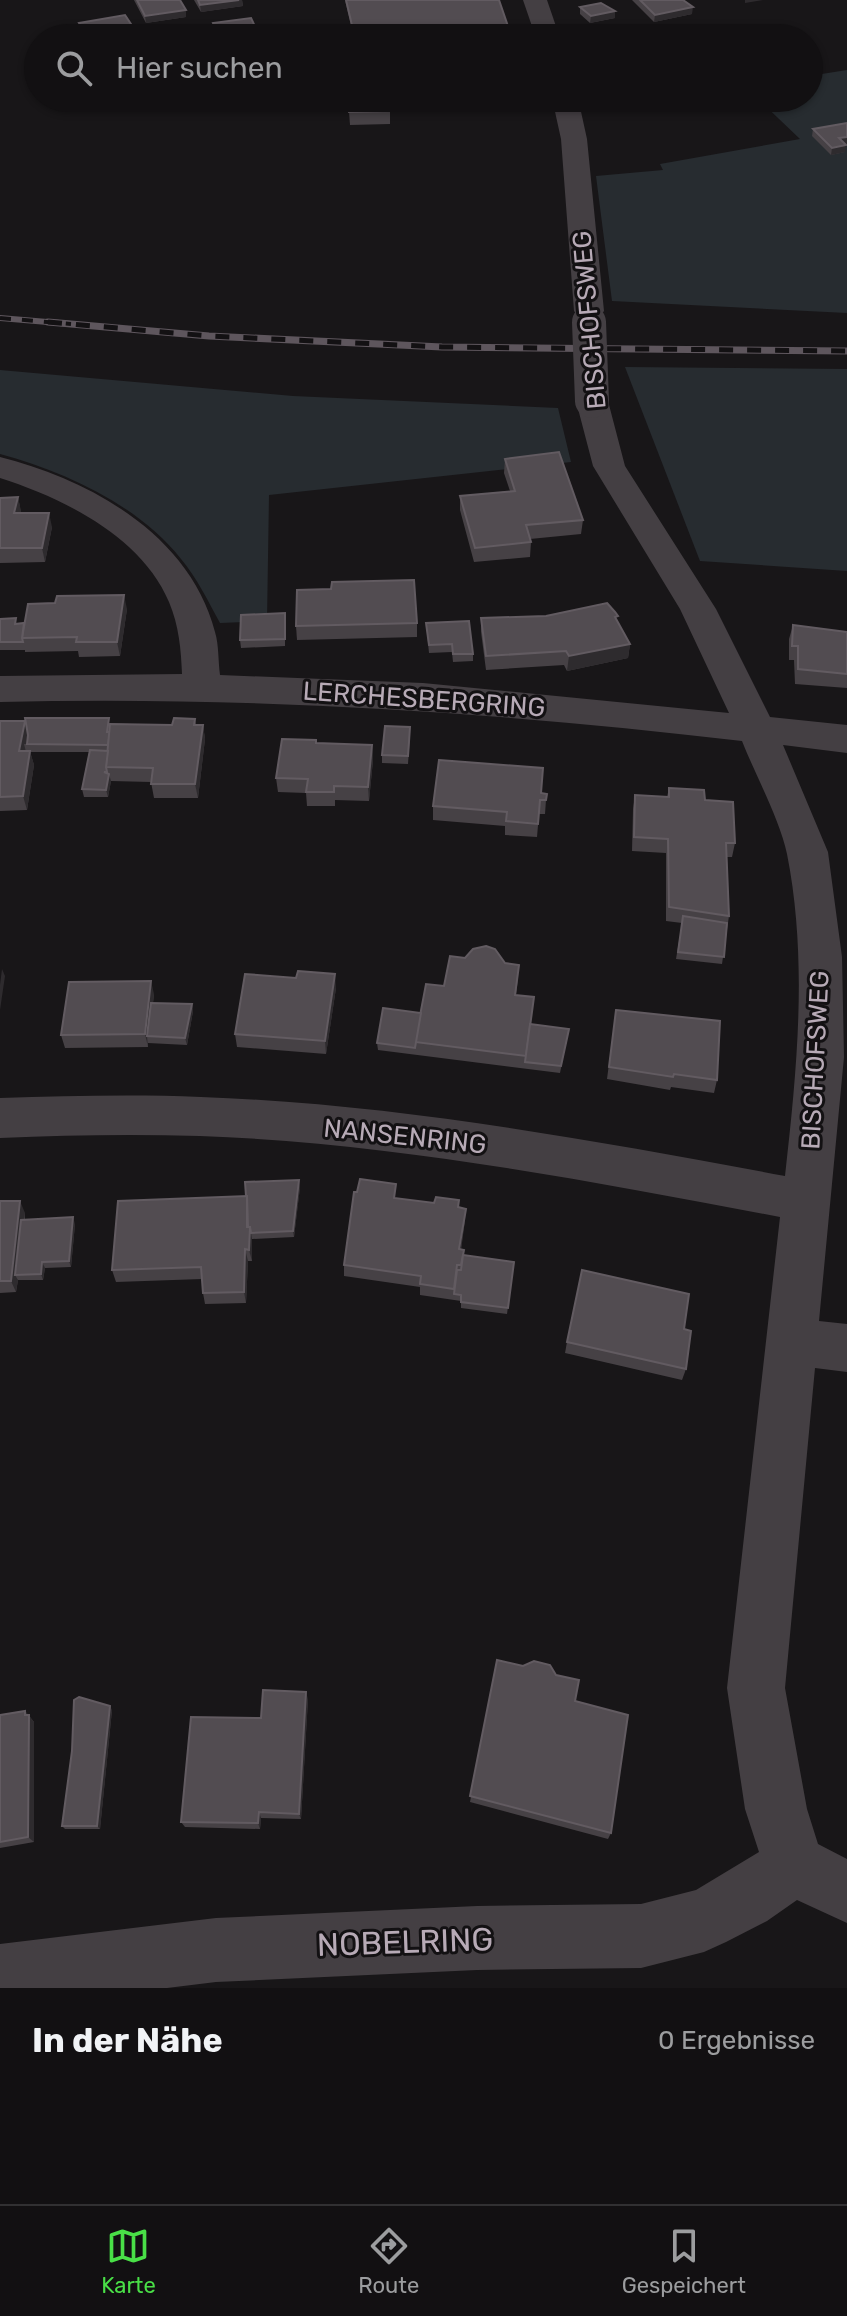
<!DOCTYPE html>
<html lang="de">
<head>
<meta charset="utf-8">
<style>
	body { margin:0; font-family:Rubik,sans-serif; background:#1b191b; color:#f1f3f6 }
	.list { margin:0; padding:0; list-style:none }
	h2 { display:flex; justify-content:space-between; align-items:center; height:104px; margin:0; padding:0 32px; font-size:34px }
	h2 small { font-size:26px; font-weight:400; color:#9c9d9f }
	.icon { flex:none; width:44px; height:44px; fill:none; stroke:currentColor; stroke-width:2; stroke-linecap:round; stroke-linejoin:round }
	.map { position:relative; flex:none; width:847px; height:1988px; overflow:hidden }
	.search { position:absolute; background:#121012; box-shadow:0 2px 6px #0004; left:24px; right:24px; top:24px; height:88px; display:flex; align-items:center; gap:20px; box-sizing:border-box; padding:0 28px; border-radius:44px; color:#9c9d9f; font-size:30px }
	.sheet { height:216px; background:#121012 }
	nav { display:flex; justify-content:space-around; align-items:center; box-sizing:border-box; height:112px; border-top:2px solid #313032; background:#121012; font-size:22px; color:#9c9d9f }
	nav a { display:grid; justify-items:center; gap:4px }
	nav .on { color:#49df47 }
	.map>svg:first-child { display:block }
</style>
</head>
<body>
<div class="map">
<svg width="847" height="1988" viewBox="0 0 847 1988">
	<rect width="100%" height="100%" fill="#181618"/>
	<!-- green -->
	<g fill="#272c30">
		<polygon points="847,70 847,313 612,301 596,176 663,170 660,164 800,139 757,98 809,98 809,76"/>
		<polygon points="625,367 847,369 847,571 700,561"/>
		<path d="M0 370 293 396 558 408 571 462 269 495 267 621 220 623C208 601 197 578 181 559 140 506 64 471 0 454Z"/>
	</g>
	<g fill="none" stroke-linecap="round" stroke-linejoin="round">
		<!-- street -->
		<g fill="#443f43" fill-rule="evenodd">
			<polygon points="523,0 547,0 560,38 536,38"/>
			<polygon points="552,98 578,98 587,139 604,311 599,317 589,320 579,317 574,311 561,139"/>
			<path d="M592 392 603 394 608 401 625 466 716 609 770 717 847 725V753L783 745 828 852 842 957 844 1057 819 1321 847 1324V1372L815 1368 785 1688 807 1809 818 1844 847 1859V1923L797 1900 767 1921 726 1942 704 1952 641 1968 477 1970 216 1982 167 1988H0V1944L216 1918 477 1906 641 1904 696 1890 759 1852 745 1809 727 1688 780 1217C589 1181 395 1143 200 1136 133 1134 67 1135 0 1138V1098C67 1096 134 1094 201 1097 397 1104 592 1140 785 1176 797 1069 808 960 787 854 780 820 755 774 742 741 495 712 249 696 0 702V676L182 674C181 649 179 626 169 602 142 537 63 498 0 478V457C91 480 190 535 215 632 219 645 218 661 220 675L423 683 729 713 680 609 593 466 576 401 581 394Z"/>
		</g>
		<defs>
			<polyline id="rail-far1" points="0,318 71,324"/>
			<polyline id="rail" points="48,322 209,336 442,347 847,351"/>
		</defs>
		<!-- rail-far1 casing -->
		<use href="#rail-far1" stroke="#5e565d" stroke-width="6"/>
		<!-- rail casing -->
		<use href="#rail" stroke="#5e565d" stroke-width="7"/>
		<!-- rail-far1 -->
		<use href="#rail-far1" stroke="#131113" stroke-width="4" stroke-dasharray="11" stroke-linecap="butt"/>
		<!-- rail -->
		<use href="#rail" stroke="#131113" stroke-width="5" stroke-dasharray="14" stroke-linecap="butt"/>
		<!-- street-bridge-far1 -->
		<polyline stroke="#443f43" stroke-width="26" points="589,311 589,324"/>
		<!-- street-bridge -->
		<polyline stroke="#443f43" stroke-width="34" points="589,322 592,401"/>
	</g>
	<!-- wall -->
	<g fill="#464145">
		<polygon points="134,0 180,0 186,17 146,23"/>
		<polygon points="194,0 242,0 243,6 201,12"/>
		<polygon points="345,0 499,0 511,38 354,38"/>
		<polygon points="632,0 683,0 692,14 654,22"/>
		<polygon points="580,7 615,18 590,23 580,14"/>
		<polygon points="79,23 133,27 134,34 110,38 86,38 80,30"/>
		<polygon points="213,23 260,38 218,38 214,30"/>
		<polygon points="348,98 390,111 390,124 350,125"/>
		<polygon points="847,123 847,144 845,144 845,152 831,155 812,136 813,129"/>
		<polygon points="505,459 583,520 581,534 530,539 531,542 530,557 474,562 460,510 460,496 510,491 504,473"/>
		<polygon points="18,497 21,513 52,527 45,562 0,563 0,498"/>
		<polygon points="127,609 120,656 79,657 78,651 25,652 25,650 0,650 0,619 17,624 24,623"/>
		<polygon points="285,613 285,646 241,648 240,640"/>
		<polygon points="481,618 617,620 630,644 628,658 567,671 564,665 486,670 481,632"/>
		<polygon points="417,623 417,637 297,640 296,626"/>
		<polygon points="426,623 473,654 473,661 453,662 452,652 429,653"/>
		<polygon points="793,625 847,632 847,688 795,684 794,660 789,660 789,639"/>
		<polygon points="195,719 196,725 203,725 205,739 198,798 154,798 151,782 111,781 108,797 84,797 82,789 89,752 30,752 34,765 27,810 0,811 0,721 172,725"/>
		<polygon points="410,735 408,764 382,763 382,755"/>
		<polygon points="316,743 372,745 373,760 369,801 335,800 335,806 307,806 306,793 278,792 276,778"/>
		<polygon points="669,788 705,800 735,843 732,857 727,857 729,916 722,964 676,959 682,923 666,921 666,853 632,851 633,809 635,795 667,797"/>
		<polygon points="541,793 546,800 545,814 539,814 537,837 505,835 505,826 433,820 433,806"/>
		<polygon points="505,963 518,978 516,995 531,1024 569,1029 560,1073 378,1050 377,1043 421,1013 444,986"/>
		<polygon points="296,978 336,988 326,1054 237,1047 235,1034"/>
		<polygon points="154,994 153,1003 192,1004 193,1011 187,1045 148,1043 148,1047 65,1048 61,1035"/>
		<polygon points="616,1010 717,1080 714,1093 671,1087 670,1090 607,1079"/>
		<polygon points="300,1187 294,1237 252,1239 252,1261 248,1261 246,1303 205,1304 203,1293 202,1279 116,1282 112,1270 246,1196"/>
		<polygon points="396,1198 458,1207 465,1220 461,1250 463,1256 514,1262 507,1314 461,1308 461,1301 420,1295 420,1287 344,1276 344,1265"/>
		<polygon points="0,1201 25,1213 25,1220 75,1224 71,1267 45,1268 43,1280 18,1280 16,1292 0,1293"/>
		<polygon points="684,1329 686,1369 682,1380 565,1353 567,1342"/>
		<polygon points="497,1660 556,1675 575,1701 611,1833 608,1839 470,1802"/>
		<polygon points="308,1699 301,1819 261,1818 260,1829 185,1827 181,1822 261,1718"/>
		<polygon points="112,1710 100,1829 65,1829 62,1826"/>
		<polygon points="25,1711 34,1722 34,1842 0,1848 0,1715"/>
	</g>
	<!-- shaded-wall -->
	<g fill="#2e2b2e">
		<polygon points="242,0 243,6 201,12 200,5"/>
		<polygon points="745,0 763,0 745,3"/>
		<polygon points="693,7 692,14 654,22 655,15"/>
		<polygon points="186,10 186,17 146,23 145,16"/>
		<polygon points="615,11 615,18 590,23 591,16"/>
		<polygon points="133,27 134,34 110,38 88,38 87,35"/>
		<polygon points="847,137 847,144 838,145 839,138"/>
		<polygon points="846,145 845,152 831,155 832,148"/>
		<polygon points="18,497 21,511 18,527 14,513"/>
		<polygon points="49,513 52,527 45,562 42,548"/>
		<polygon points="124,595 127,609 120,656 117,642"/>
		<polygon points="630,644 628,658 567,671 569,656"/>
		<polygon points="25,721 28,735 27,744 24,744 26,752 19,751"/>
		<polygon points="203,725 205,739 198,798 195,784"/>
		<polygon points="372,745 373,760 369,801 368,787"/>
		<polygon points="30,751 34,765 27,810 23,796"/>
		<polygon points="109,774 111,781 108,797 106,790"/>
		<polygon points="2,969 5,976 0,1010 0,985"/>
		<polygon points="335,974 336,988 326,1054 325,1041"/>
		<polygon points="151,981 154,994 149,1037 147,1036 148,1047 145,1034"/>
		<polygon points="192,1004 193,1011 187,1045 185,1038"/>
		<polygon points="299,1180 300,1187 294,1237 293,1231"/>
		<polygon points="20,1201 25,1213 18,1275 15,1275 18,1280 16,1292 11,1281"/>
		<polygon points="466,1209 465,1220 459,1261 459,1249"/>
		<polygon points="73,1217 75,1224 71,1267 69,1261"/>
		<polygon points="250,1227 252,1239 252,1261 249,1250"/>
		<polygon points="245,1249 248,1261 246,1303 244,1292"/>
		<polygon points="42,1262 45,1268 43,1280 41,1274"/>
		<polygon points="306,1692 308,1699 301,1819 299,1814"/>
		<polygon points="110,1706 112,1710 100,1829 97,1826"/>
		<polygon points="25,1711 34,1722 34,1842 28,1837"/>
		<polygon points="259,1812 261,1818 260,1829 258,1823"/>
	</g>
	<!-- building -->
	<g fill="#524c51" stroke="#625b61" stroke-width="2">
		<polygon points="137,0 180,0 186,10 145,16"/>
		<polygon points="198,0 239,0 200,5"/>
		<polygon points="346,0 499,0 511,35 460,38 355,38"/>
		<polygon points="640,0 683,0 693,7 655,15"/>
		<polygon points="601,3 615,11 591,16 580,7"/>
		<polygon points="125,15 133,27 87,35 79,23"/>
		<polygon points="251,18 260,37 220,38 213,23"/>
		<polygon points="348,98 389,98 390,111 349,112"/>
		<polygon points="847,123 847,137 839,138 846,145 832,148 813,129"/>
		<polygon points="559,452 583,520 526,525 531,542 475,548 460,496 515,491 505,459"/>
		<polygon points="18,497 14,513 49,513 42,548 0,548 0,498"/>
		<polygon points="414,580 417,623 296,626 297,590 331,589 332,582"/>
		<polygon points="124,595 117,642 76,642 77,637 22,638 28,604 55,603 57,596"/>
		<polygon points="607,603 615,612 618,616 615,617 630,644 569,656 566,651 486,656 481,618 546,616"/>
		<polygon points="285,613 285,639 240,640 241,615"/>
		<polygon points="16,618 15,624 24,623 22,638 23,642 0,642 0,619"/>
		<polygon points="469,621 473,654 453,654 452,644 429,645 426,623"/>
		<polygon points="793,625 847,632 847,674 798,669 798,646 792,646"/>
		<polygon points="25,718 109,718 107,732 110,732 108,745 27,744 28,735"/>
		<polygon points="174,718 195,719 194,725 203,725 195,784 151,784 153,768 106,767 110,724 172,725"/>
		<polygon points="0,721 25,721 19,751 30,751 23,796 0,797"/>
		<polygon points="385,726 410,727 408,756 382,755"/>
		<polygon points="282,739 316,740 316,743 372,745 368,787 334,786 334,792 306,792 308,779 276,778"/>
		<polygon points="90,750 108,751 106,767 107,772 104,772 109,774 106,790 82,789"/>
		<polygon points="439,760 543,768 541,793 547,794 546,800 540,800 538,824 506,821 507,812 433,806"/>
		<polygon points="669,788 704,790 705,800 733,802 735,843 726,843 729,916 669,907 668,839 634,837 635,795 669,797"/>
		<polygon points="683,916 727,923 724,957 678,952"/>
		<polygon points="486,946 495,949 505,963 519,965 515,995 534,997 526,1056 415,1042 426,984 444,986 450,956 465,958 473,949"/>
		<polygon points="298,971 335,974 325,1041 235,1034 245,974 296,978"/>
		<polygon points="151,981 145,1034 61,1035 69,982"/>
		<polygon points="151,1003 192,1004 185,1038 147,1036"/>
		<polygon points="383,1008 421,1013 415,1048 377,1043"/>
		<polygon points="616,1010 720,1021 717,1080 674,1074 673,1077 609,1067"/>
		<polygon points="530,1024 569,1029 561,1066 525,1062"/>
		<polygon points="360,1179 396,1184 394,1198 434,1203 436,1197 459,1200 458,1207 466,1209 459,1249 464,1250 461,1265 457,1265 454,1289 420,1284 421,1276 344,1265 354,1192 357,1192"/>
		<polygon points="299,1180 293,1231 251,1233 250,1227 248,1227 247,1196 246,1196 245,1182"/>
		<polygon points="247,1196 247,1227 250,1227 249,1250 245,1249 244,1292 203,1293 201,1267 112,1270 118,1201"/>
		<polygon points="0,1201 20,1201 11,1281 0,1281"/>
		<polygon points="73,1217 69,1261 42,1262 41,1274 15,1275 21,1220"/>
		<polygon points="463,1255 514,1262 508,1308 461,1302 461,1295 454,1294 457,1270 461,1270"/>
		<polygon points="582,1270 689,1294 684,1329 691,1331 686,1369 567,1342"/>
		<polygon points="497,1660 523,1666 534,1661 550,1665 556,1675 579,1680 575,1701 628,1715 611,1833 470,1796"/>
		<polygon points="263,1690 306,1692 299,1814 259,1812 258,1823 181,1822 191,1717 261,1718"/>
		<polygon points="79,1697 110,1706 97,1826 62,1826 72,1751 74,1700"/>
		<polygon points="25,1711 25,1715 29,1715 28,1837 0,1842 0,1715"/>
	</g>
	<g text-anchor="middle" stroke-width="6" stroke-linejoin="round" paint-order="stroke">
		<!-- street labels -->
		<g font-size="26" fill="#b7aab6" stroke="#131113">
			<text transform="translate(589 320) rotate(-95)" y="9">BISCHOFSWEG</text>
			<text transform="translate(424 699) rotate(4)" y="9">LERCHESBERGRING</text>
			<text transform="translate(815 1060) rotate(-87)" y="9">BISCHOFSWEG</text>
			<text transform="translate(405 1136) rotate(6)" y="9">NANSENRING</text>
		</g>
		<!-- near-street labels -->
		<g font-size="32" fill="#b7aab6" stroke="#131113">
			<text transform="translate(405 1942) rotate(-2)" y="11">NOBELRING</text>
		</g>
	</g>
</svg>
<div class="search"><svg class="icon" aria-label="search" viewBox="0 0 24 24"><circle cx="10" cy="10" r="6"/><path d="M15 15l6 6"/></svg>Hier suchen</div>
</div>
<section class="sheet">
<h2>In der Nähe<small>0 Ergebnisse</small></h2>
<ul class="list">
</ul>
</section>
<nav>
<a class="on"><svg class="icon" aria-label="map" viewBox="0 0 24 24"><path d="M3 6l6-2 6 2 6-2v14l-6 2-6-2-6 2zM9 4v14M15 6v14"/></svg>Karte</a>
<a><svg class="icon" aria-label="directions" viewBox="0 0 24 24"><path d="M12 3l9 9-9 9-9-9zM9 14v-3h6M13 9l2 2-2 2"/></svg>Route</a>
<a><svg class="icon" aria-label="saved" viewBox="0 0 24 24"><path d="M7 4h10v16l-5-4-5 4z"/></svg>Gespeichert</a>
</nav>
</body>
</html>
